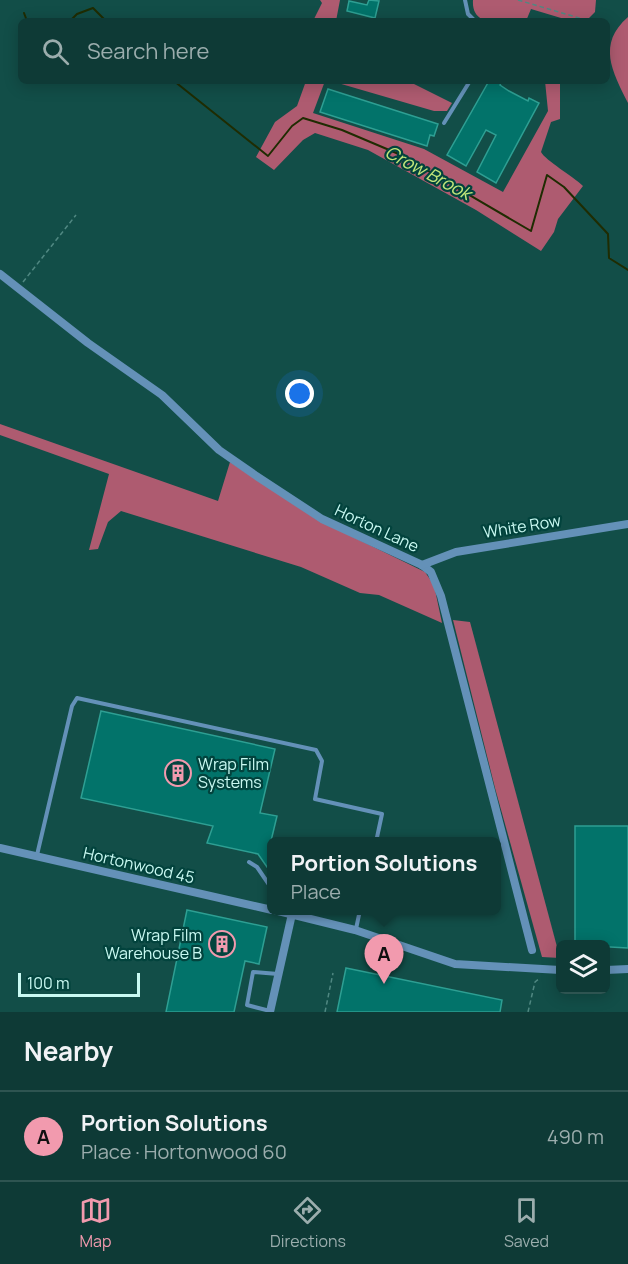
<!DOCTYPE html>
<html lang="en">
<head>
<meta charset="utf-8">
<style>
	body { margin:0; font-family:Manrope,sans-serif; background:#1c4542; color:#f1f3f6 }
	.controls { position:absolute; right:18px; bottom:18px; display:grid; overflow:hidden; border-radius:9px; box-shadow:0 3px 15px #0003 }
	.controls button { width:54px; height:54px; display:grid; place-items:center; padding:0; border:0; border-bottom:2px solid #2e5451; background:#0e3a36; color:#f1f3f6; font:30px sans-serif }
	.scale { position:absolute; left:18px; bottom:15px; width:122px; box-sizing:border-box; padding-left:6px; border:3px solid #c9f9f2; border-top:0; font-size:16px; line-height:21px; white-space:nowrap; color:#c9f9f2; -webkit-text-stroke:4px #02433d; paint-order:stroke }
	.you { position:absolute; left:300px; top:394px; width:21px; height:21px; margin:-15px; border:4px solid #fff; border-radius:50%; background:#1a73e8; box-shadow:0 0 0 9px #1a73e833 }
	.badge { display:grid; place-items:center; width:39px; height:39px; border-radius:50%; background:#f29aae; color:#111; font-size:20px; font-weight:700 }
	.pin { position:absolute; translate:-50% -50px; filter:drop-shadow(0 2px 3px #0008) }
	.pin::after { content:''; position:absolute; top:32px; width:21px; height:18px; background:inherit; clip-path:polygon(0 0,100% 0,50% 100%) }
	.popup { position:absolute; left:267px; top:837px; width:234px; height:78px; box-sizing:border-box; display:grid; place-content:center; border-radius:9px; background:#0e3a36; filter:drop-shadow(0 2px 4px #0005); font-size:20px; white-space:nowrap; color:#9badad }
	.popup b { font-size:22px; color:#f1f3f6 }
	.popup::after { content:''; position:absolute; left:50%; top:100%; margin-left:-12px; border:12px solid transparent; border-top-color:#0e3a36 }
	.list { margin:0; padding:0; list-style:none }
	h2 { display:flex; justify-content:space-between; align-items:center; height:78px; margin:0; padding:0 24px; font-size:26px }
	h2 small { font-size:20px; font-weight:400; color:#9badad }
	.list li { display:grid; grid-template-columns:39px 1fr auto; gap:18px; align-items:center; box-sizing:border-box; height:90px; padding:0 24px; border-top:2px solid #2e5451 }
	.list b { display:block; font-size:22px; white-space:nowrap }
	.list p { margin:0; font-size:20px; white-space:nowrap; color:#9badad }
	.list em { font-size:20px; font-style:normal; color:#9badad }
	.icon { flex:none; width:33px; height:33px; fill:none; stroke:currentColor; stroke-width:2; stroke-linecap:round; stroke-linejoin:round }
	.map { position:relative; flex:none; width:628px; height:1012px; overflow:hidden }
	.search { position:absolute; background:#0e3a36; box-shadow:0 3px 15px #0003; left:18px; right:18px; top:18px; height:66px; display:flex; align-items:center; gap:15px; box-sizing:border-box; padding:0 21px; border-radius:9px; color:#9badad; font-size:22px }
	.sheet { height:168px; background:#0e3a36 }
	nav { display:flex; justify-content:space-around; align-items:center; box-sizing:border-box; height:84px; border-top:2px solid #2e5451; background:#0e3a36; font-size:16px; color:#9badad }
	nav a { display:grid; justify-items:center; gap:3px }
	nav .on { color:#f29aae }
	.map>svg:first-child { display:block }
</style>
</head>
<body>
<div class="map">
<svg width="628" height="1012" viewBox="0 0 628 1012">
	<rect width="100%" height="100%" fill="#124e48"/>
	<!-- forest -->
	<g fill="#ae5b70">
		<polygon points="320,0 340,0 336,21 313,21 322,3"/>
		<path d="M473 0H596L595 12 586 21H561V18L531 9 526 21C505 21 471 29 473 0Z"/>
		<path d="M628 17V103C612 71 597 44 628 17Z"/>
		<path d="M306 81H325L313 113 424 149 503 192 548 111 545 81H560V119L551 122 541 152C546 161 573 176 583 186L558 219 554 232 541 251 476 210 368 150 315 133 303 140 274 170 256 157 275 122 297 106Z"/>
		<polygon points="331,81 408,81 452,103 447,111 434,111"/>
		<polygon points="0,424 218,501 230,462 316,519 425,572 434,585 442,623 379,595 360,593 301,567 121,511 108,522 98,549 89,550 109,474 0,435"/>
		<polygon points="453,620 470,622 560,958 542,957 495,788"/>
	</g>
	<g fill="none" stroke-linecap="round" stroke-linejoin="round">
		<!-- stream -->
		<g stroke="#1f2c02" stroke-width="2">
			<polyline points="24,13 27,21"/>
			<polyline points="70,21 77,14 93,8 106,21"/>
			<polyline points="174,81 268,156 292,126 303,118 342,130 401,155 531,231 547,175 564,187 608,234 609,258 628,270"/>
		</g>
	</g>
	<!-- building -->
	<g fill="#02736a" stroke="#2e9f93" stroke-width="1.5">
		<polygon points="369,0 379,1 375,18 347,11 349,1 367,5"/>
		<polygon points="489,81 502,81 500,85 509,91 528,101 529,98 539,103 496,183 477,172 496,135 486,130 466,166 447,155"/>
		<polygon points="328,89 438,124 434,136 430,135 427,146 320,112"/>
		<polygon points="101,711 275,749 260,813 277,816 270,845 272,864 267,867 258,854 207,843 213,826 81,798"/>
		<polygon points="575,826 628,826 628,948 575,945"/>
		<polygon points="187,910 267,927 259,964 245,961 234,1012 166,1012"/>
		<polygon points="346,968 502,1000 500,1012 337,1012"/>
	</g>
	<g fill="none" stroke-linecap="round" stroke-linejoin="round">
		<!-- path -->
		<g stroke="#508882" stroke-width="1.5" stroke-dasharray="4.5 3" stroke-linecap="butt">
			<polyline points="518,0 586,20"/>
			<polyline points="23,282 76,215"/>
			<polyline points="325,1012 333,973"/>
			<polyline points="528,1012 535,982 540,978"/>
		</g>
		<!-- service -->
		<g stroke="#6491b8" stroke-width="4">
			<polyline points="465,0 468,14 475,21"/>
			<polyline points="444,123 470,81"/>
			<polyline points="37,855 72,706 77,698 316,750 322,761 315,799 382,814 376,842"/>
			<polyline points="249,862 257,867 272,889"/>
			<polyline points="356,929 360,910"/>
			<polyline points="270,1011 247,1005 253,972 278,974"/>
		</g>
		<!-- minor -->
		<g stroke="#6491b8" stroke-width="8">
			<polyline points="0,274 88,343 162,395 219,450 255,475 322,519 422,565 431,572 441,596 532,950"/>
			<polyline points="422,565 456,552 628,524"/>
			<polyline points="0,848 272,910"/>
			<polyline points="274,910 355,930 455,964 560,970"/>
			<polyline points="606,970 628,969"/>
			<polyline points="270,1012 292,914"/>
		</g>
	</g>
	<!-- icons -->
	<defs>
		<symbol id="building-ring" viewBox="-11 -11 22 22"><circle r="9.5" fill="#02433d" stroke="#f29aae" stroke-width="1.5"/><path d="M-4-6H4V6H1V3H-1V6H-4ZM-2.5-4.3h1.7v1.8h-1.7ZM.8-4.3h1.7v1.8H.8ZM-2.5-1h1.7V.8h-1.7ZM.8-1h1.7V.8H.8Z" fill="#f29aae"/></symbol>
	</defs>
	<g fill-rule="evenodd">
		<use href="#building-ring" x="163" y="758" width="30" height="30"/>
		<use href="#building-ring" x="207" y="929" width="30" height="30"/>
	</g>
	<g text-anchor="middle" stroke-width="4.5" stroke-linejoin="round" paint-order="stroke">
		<!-- street labels -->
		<g font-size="16" fill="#c9f9f2" stroke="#02433d">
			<text transform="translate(522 526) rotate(-9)" y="6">White Row</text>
			<text transform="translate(377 528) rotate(25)" y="6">Horton Lane</text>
			<text transform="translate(139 865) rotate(13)" y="6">Hortonwood 45</text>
		</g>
		<!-- poi labels -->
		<g font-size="16" fill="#c9f9f2" stroke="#02433d" text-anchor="start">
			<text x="198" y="770">Wrap Film<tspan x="198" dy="18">Systems</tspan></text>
			<text x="202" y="941" text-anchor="end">Wrap Film<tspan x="202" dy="18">Warehouse B</tspan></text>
		</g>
		<!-- water labels -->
		<g font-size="18" font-style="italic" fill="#c1e67b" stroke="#02433d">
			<text transform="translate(428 173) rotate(28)" y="6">Crow Brook</text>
		</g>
	</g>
</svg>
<div class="controls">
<button><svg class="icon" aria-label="layers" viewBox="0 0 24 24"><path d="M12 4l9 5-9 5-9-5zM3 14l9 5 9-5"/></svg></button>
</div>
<div class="scale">100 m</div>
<div class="you"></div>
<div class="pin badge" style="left:384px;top:984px">A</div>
<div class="popup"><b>Portion Solutions</b>Place</div>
<div class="search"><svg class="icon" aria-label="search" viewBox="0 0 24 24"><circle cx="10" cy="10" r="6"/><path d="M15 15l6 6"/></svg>Search here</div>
</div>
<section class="sheet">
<h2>Nearby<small></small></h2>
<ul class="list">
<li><span class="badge">A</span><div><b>Portion Solutions</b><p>Place · Hortonwood 60</p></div><em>490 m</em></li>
</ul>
</section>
<nav>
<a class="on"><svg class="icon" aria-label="map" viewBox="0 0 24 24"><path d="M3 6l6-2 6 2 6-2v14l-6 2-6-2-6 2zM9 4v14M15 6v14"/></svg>Map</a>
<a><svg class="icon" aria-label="directions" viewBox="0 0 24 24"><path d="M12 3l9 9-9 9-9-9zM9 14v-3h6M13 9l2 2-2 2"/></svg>Directions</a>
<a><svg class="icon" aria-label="saved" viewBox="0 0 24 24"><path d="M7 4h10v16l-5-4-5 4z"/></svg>Saved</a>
</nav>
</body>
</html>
